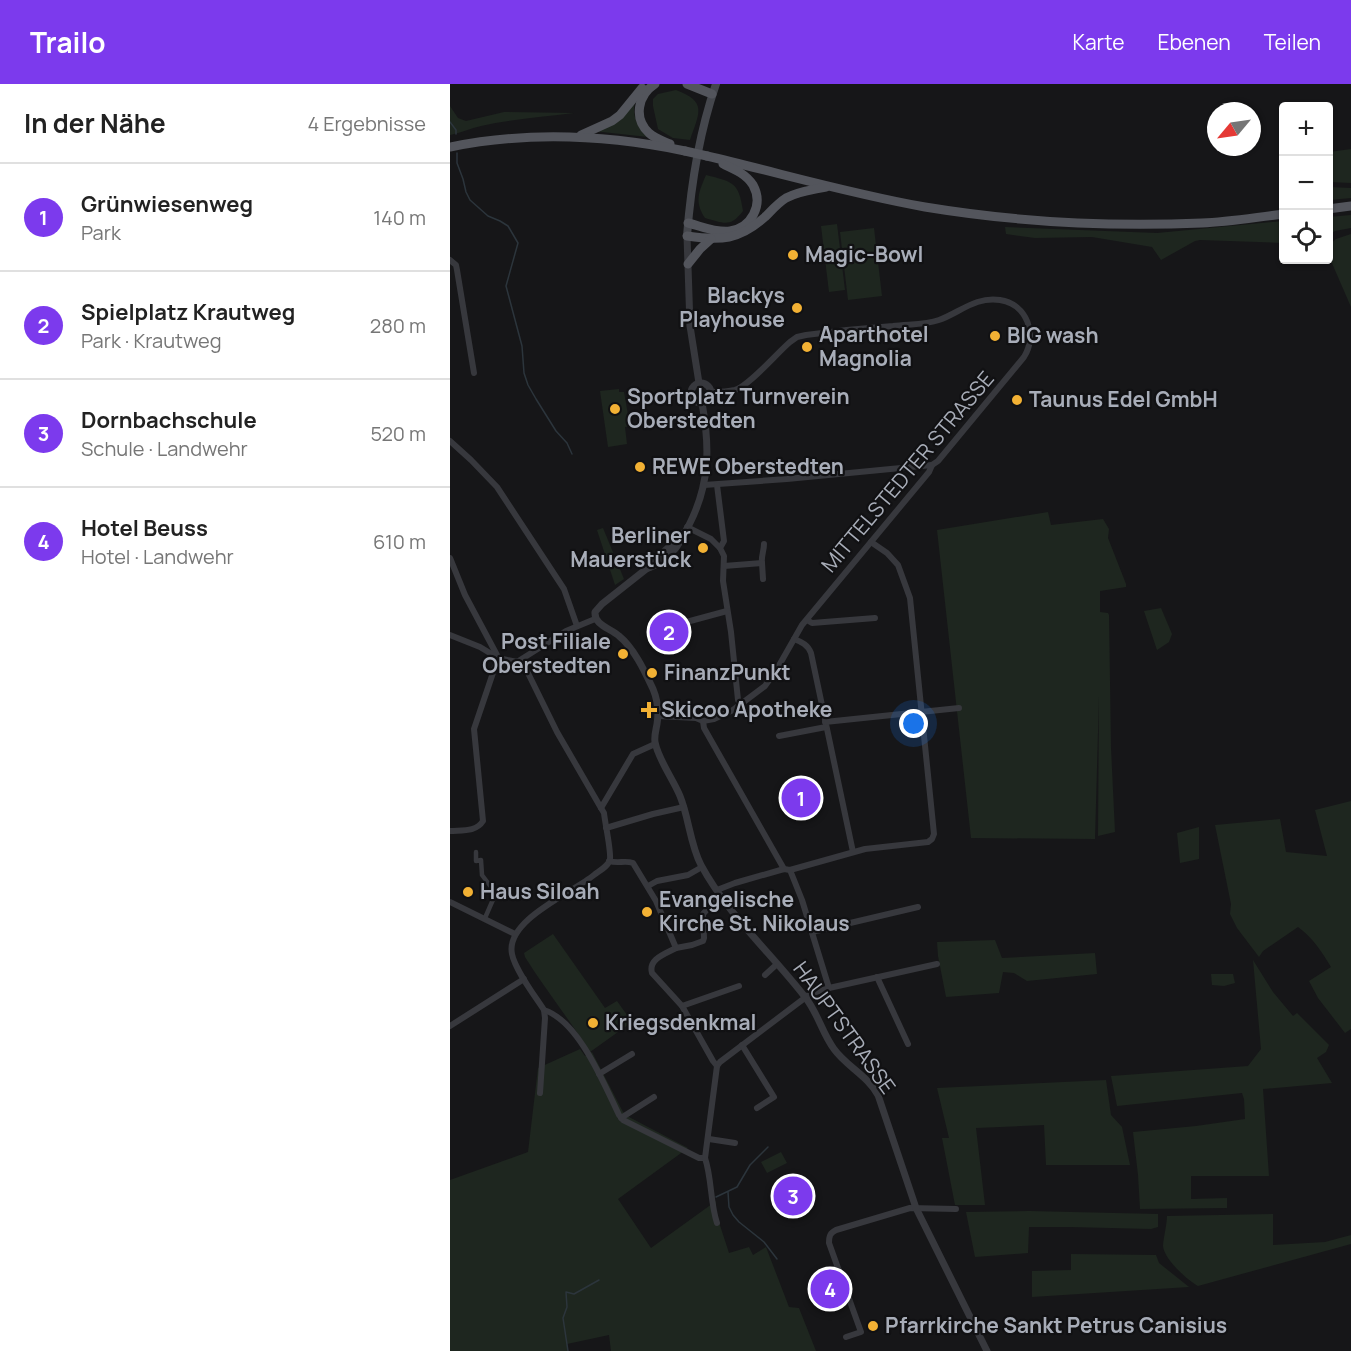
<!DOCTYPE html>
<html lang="de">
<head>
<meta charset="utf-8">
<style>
	body { margin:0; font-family:Manrope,sans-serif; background:#f2f2f2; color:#222 }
	.controls { position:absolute; right:18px; top:18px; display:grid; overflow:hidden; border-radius:6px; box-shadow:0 2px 4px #0004 }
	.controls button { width:54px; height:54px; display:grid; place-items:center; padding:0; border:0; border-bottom:2px solid #e0e0e0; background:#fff; color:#222; font:30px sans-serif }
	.compass { position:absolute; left:757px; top:18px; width:54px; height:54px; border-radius:50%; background:#fff; box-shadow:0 2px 4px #0004; rotate:241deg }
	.you { position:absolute; left:464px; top:640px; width:21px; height:21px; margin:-15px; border:4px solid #fff; border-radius:50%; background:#1a73e8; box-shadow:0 0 0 9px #1a73e833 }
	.badge { display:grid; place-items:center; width:39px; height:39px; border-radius:50%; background:#7c3aed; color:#fff; font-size:20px; font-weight:700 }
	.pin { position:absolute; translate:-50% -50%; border:3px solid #fff; box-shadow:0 2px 6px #0006 }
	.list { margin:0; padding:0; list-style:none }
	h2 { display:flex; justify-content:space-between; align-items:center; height:78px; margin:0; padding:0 24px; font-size:26px }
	h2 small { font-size:20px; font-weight:400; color:#767676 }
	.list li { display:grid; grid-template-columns:39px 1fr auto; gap:18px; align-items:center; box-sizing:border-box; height:108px; padding:0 24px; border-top:2px solid #e0e0e0 }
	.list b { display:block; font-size:22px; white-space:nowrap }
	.list p { margin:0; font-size:20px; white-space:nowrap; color:#767676 }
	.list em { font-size:20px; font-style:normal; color:#767676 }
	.icon { flex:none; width:33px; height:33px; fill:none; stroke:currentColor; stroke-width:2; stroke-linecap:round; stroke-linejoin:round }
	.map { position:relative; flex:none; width:901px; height:1267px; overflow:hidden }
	header { display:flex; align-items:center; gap:36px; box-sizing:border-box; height:84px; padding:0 30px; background:#7c3aed; color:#fff }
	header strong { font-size:28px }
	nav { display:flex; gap:33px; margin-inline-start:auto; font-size:21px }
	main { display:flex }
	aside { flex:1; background:#fff }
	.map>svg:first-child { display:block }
</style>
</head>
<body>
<header>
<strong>Trailo</strong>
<nav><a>Karte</a><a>Ebenen</a><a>Teilen</a></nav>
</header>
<main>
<aside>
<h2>In der Nähe<small>4 Ergebnisse</small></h2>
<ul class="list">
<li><span class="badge">1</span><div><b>Grünwiesenweg</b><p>Park</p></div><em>140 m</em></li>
<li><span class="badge">2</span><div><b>Spielplatz Krautweg</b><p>Park · Krautweg</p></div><em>280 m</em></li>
<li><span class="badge">3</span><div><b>Dornbachschule</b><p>Schule · Landwehr</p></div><em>520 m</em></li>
<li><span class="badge">4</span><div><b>Hotel Beuss</b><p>Hotel · Landwehr</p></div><em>610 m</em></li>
</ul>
</aside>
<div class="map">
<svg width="901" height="1267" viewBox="0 0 901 1267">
	<rect width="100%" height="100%" fill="#161618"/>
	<!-- green -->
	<g fill="#1e261f">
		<path d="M226 6C258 18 249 29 240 56L223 54 208 45 203 22V15L208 10Z"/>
		<path d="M185 15C182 33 186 40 198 53L143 47Z"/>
		<path d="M0 22 8 34 16 37 54 28 124 29C93 33 62 35 31 42 21 44 11 49 0 51Z"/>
		<polygon points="901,65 901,99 879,98 879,68"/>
		<path d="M256 91C283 98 289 98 293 127 280 144 274 139 255 134 244 117 249 108 256 91Z"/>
		<polygon points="879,103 901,104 901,114 879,116"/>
		<polygon points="901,131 901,144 885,147 879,151 879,133"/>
		<polygon points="833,137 833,159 750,156 745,157 711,176 702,163 642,153 585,154 556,150 555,143 707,149"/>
		<polygon points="387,140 395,206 379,208 371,142"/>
		<polygon points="424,144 432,212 398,216 390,148"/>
		<polygon points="901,150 901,223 878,170 879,161 886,155"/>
		<polygon points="169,305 169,308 174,308 180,342 175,343 177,360 158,363 150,307"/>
		<polygon points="598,428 601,441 653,435 659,445 658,454 676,500 676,503 650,507 650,528 658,529 659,531 661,664 665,748 648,752 649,612 645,755 521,754 487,446"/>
		<polygon points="153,444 174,495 165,501 147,446"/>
		<polygon points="711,524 722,550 719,558 707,566 694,527"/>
		<path d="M901 717V945L895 949 868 914 859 897 881 883C872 868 863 854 848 843L813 867 809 873 787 844 780 830 781 820 765 741 830 735 836 768 877 772 865 726Z"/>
		<polygon points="749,743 749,775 730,779 727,749"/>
		<path d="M103 850 155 924 167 917 182 938 140 968C119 935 95 905 75 873L74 869Z"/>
		<polygon points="545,856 552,874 645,869 647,890 577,897 564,889 553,888 549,909 496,913 488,872 487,858"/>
		<polygon points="803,876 823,908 843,932 847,929 879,961 876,968 867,974 882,999 813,1005 819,1092 741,1092 741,1115 777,1114 777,1124 690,1125 688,1091 683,1048 746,1042 795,1035 794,1015 792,1009 667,1022 661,992 798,982 811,965"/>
		<polygon points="761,890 783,890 785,899 774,902 762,901"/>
		<polygon points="130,965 135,972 142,968 173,1028 179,1033 238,1064 168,1115 201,1164 266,1117 266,1129 279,1169 299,1163 303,1171 316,1163 339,1223 349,1224 366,1267 161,1267 159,1251 117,1260 117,1267 0,1267 0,1096 78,1068 88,984"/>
		<polygon points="656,996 661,1031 672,1043 680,1081 596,1081 594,1041 526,1044 535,1121 505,1121 492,1054 499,1054 487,1004"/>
		<polygon points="331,1068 337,1079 317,1089 311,1078"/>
		<polygon points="579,1127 708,1130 708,1143 701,1145 620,1143 579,1143 578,1169 525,1173 516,1128"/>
		<path d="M823 1130V1161L875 1158 901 1151V1160L748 1202C737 1196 714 1175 713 1162 713 1156 717 1140 717 1132Z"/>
		<polygon points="621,1170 706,1171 709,1179 739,1203 582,1213 582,1187 621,1186"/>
	</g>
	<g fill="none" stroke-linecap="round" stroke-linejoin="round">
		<!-- stream -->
		<g stroke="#2c353c" stroke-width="1.5">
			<polyline points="0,38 6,46 6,50"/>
			<polyline points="7,69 7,79 13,95 16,108 20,116 38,132 50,137 58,142 68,159 56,202 72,262 74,289 78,301 86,315 106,347 117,359 122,370"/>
			<polyline points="278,1108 279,1123 283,1131 289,1138 314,1158 327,1175"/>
			<polyline points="266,1113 287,1103 300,1081 318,1063"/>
			<polyline points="118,1267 113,1234 117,1223 116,1208 124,1210 149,1196"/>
		</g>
		<!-- pedestrian -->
		<polyline stroke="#37383d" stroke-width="4.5" points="26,768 26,777 31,776 32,791 44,807 45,811 35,834"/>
		<!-- minor -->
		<g stroke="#37383d" stroke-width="6">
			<polyline points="0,176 6,181 7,186 24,289"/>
			<polyline points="0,357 21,376 47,403 114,505 127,542"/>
			<polyline points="254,401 337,395 482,381"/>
			<polyline points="267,401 274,457 270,464 274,472 273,497 281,548 288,616 291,620"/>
			<polyline points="237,443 261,455 270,464"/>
			<polyline points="0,474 15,511 48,573"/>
			<path d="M312 479C311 472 314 467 314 460"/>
			<polyline points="274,482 312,479 313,495"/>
			<polyline points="357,536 362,539 425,534"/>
			<polyline points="229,540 277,527"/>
			<polyline points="0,551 30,563 48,574 67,578 116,547 145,535"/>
			<path d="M344 555C352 558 358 561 361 569L403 768"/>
			<path d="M67 578 76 585 107 648 151 724 154 729C155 739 161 766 160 775 159 782 149 787 144 791 122 809 55 836 62 870 65 886 85 912 94 926L95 934 90 1009"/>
			<path d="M208 632 246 634 253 637 264 635 283 626 315 602 327 585 352 541 479 388 482 381 488 377 574 273C588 251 577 220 550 216 526 212 509 229 489 236 475 241 458 240 443 242 414 244 385 247 356 251L347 253 340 258C327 269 299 302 285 306 277 308 269 308 261 308"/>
			<polyline points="253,637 254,644 334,785"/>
			<polyline points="375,638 509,624"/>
			<polyline points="329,652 376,643"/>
			<polyline points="151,724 183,670 205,660"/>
			<polyline points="156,744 203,730 234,723"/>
			<path d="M0 747C13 746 26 748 33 737L24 645 48 574"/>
			<path d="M159 777C168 780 175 776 183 779L206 817 226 864C215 870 198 875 202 889L232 922 263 977 267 982 270 978 360 910 379 904 487 880"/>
			<polyline points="340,786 352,816 379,904"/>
			<polyline points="198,802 207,797 238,791 252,783"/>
			<polyline points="267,806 285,799 334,785 340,786 415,765 478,758 482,755 484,750 460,514 448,481 437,469 421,458"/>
			<polyline points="0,818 65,850"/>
			<polyline points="362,848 468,823"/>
			<polyline points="226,864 242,861 253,857 254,854 253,830 270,811"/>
			<polyline points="315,891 327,880"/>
			<polyline points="427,893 458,960"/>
			<polyline points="232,922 289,902"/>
			<path d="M94 926C129 937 154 1000 169 1031L173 1036 249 1074H255C262 1095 260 1118 267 1139"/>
			<polyline points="0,942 74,895"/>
			<polyline points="292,961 324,1013 307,1024"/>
			<polyline points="149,990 182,970"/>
			<polyline points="171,1034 204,1013"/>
			<polyline points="259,1055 285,1059"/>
			<polyline points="255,1074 267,982"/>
			<path d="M396 1253 411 1248 379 1159C379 1152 380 1149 386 1146L460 1124 506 1125"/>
		</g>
		<!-- tertiary -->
		<g stroke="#37383d" stroke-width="7">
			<polyline points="237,152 240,242 249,299"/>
			<circle cx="251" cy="309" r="10"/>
			<path d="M252 319C260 363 260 400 239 441 234 449 231 458 225 465 220 470 214 476 207 480 203 483 199 483 195 486L152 520 145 528C144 541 160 544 169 552 184 564 195 588 203 605 208 617 209 628 207 640 206 646 204 652 205 658 208 675 223 695 230 712 239 734 240 760 251 781 278 831 321 869 355 913 368 929 372 949 384 965 396 982 418 992 428 1011L466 1124 537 1267"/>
			<polyline points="200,483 203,477 220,462 231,450"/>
		</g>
		<!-- secondary -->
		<path stroke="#45474d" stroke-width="8" d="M237 152C241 100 249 49 266 0"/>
		<!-- primary -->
		<g stroke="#53555c" stroke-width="9">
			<path d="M205 0C188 11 183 34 199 49 204 54 213 57 220 60"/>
			<polyline points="237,0 262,10"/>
			<polyline points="131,51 162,37 170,31 192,4"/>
			<path d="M0 63C78 47 158 51 235 67"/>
			<path d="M257 72C330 89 401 110 475 123 566 138 659 143 752 139 779 138 807 133 834 130"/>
			<polyline points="878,125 901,122"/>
			<path d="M238 139C251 142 266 149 280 147 301 144 314 121 303 101 296 90 284 85 273 80"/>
			<path d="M237 152C271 157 289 156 315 133 322 126 328 119 336 114 349 107 362 106 376 103"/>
			<polyline points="238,180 250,165 261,155"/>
		</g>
		<!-- primary-bridge -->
		<polyline stroke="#53555c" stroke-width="9" points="235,67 257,72"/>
	</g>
	<!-- markers -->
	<g fill="#f2b134" stroke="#111113" stroke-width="2">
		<circle cx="343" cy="171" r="6"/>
		<circle cx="347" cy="224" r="6"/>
		<circle cx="545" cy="252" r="6"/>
		<circle cx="357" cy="263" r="6"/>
		<circle cx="567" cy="316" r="6"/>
		<circle cx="165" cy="325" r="6"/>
		<circle cx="190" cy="383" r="6"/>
		<circle cx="253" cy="464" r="6"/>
		<circle cx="173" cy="570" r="6"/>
		<circle cx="202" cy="589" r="6"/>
		<path d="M196 617h6v6h6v6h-6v6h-6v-6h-6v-6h6z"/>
		<circle cx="18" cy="808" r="6"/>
		<circle cx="197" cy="828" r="6"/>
		<circle cx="143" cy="939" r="6"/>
		<circle cx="423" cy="1242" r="6"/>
	</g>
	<g text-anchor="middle" stroke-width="4.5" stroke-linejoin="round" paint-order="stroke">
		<!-- poi labels -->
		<g font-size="21" font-weight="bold" fill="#a8adb8" stroke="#111113" text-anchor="start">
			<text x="355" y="178">Magic-Bowl</text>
			<text x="335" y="219" text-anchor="end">Blackys<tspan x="335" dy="24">Playhouse</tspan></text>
			<text x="369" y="258">Aparthotel<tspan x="369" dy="24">Magnolia</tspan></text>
			<text x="557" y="259">BIG wash</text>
			<text x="177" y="320">Sportplatz Turnverein<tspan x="177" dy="24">Oberstedten</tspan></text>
			<text x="579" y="323">Taunus Edel GmbH</text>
			<text x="202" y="390">REWE Oberstedten</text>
			<text x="241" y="459" text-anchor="end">Berliner<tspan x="241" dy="24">Mauerstück</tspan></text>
			<text x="161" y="565" text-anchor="end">Post Filiale<tspan x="161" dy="24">Oberstedten</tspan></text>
			<text x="214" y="596">FinanzPunkt</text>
			<text x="211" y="633">Skicoo Apotheke</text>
			<text x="30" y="815">Haus Siloah</text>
			<text x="209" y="823">Evangelische<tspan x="209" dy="24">Kirche St. Nikolaus</tspan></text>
			<text x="155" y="946">Kriegsdenkmal</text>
			<text x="435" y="1249">Pfarrkirche Sankt Petrus Canisius</text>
		</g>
		<!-- street labels -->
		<g font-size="21" fill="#a8adb8" stroke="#111113">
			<text transform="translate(458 388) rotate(-50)" y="7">MITTELSTEDTER STRASSE</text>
			<text transform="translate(394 944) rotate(54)" y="7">HAUPTSTRASSE</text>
		</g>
	</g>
</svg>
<div class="controls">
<button>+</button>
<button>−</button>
<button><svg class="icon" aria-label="locate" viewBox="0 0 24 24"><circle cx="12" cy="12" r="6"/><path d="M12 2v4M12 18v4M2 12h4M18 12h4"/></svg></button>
</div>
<svg class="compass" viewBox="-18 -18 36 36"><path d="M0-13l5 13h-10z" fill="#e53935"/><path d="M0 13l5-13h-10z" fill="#767676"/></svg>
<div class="you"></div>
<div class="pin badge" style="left:351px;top:714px">1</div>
<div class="pin badge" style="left:219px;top:548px">2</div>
<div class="pin badge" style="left:343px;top:1112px">3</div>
<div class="pin badge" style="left:380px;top:1205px">4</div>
</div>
</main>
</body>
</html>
